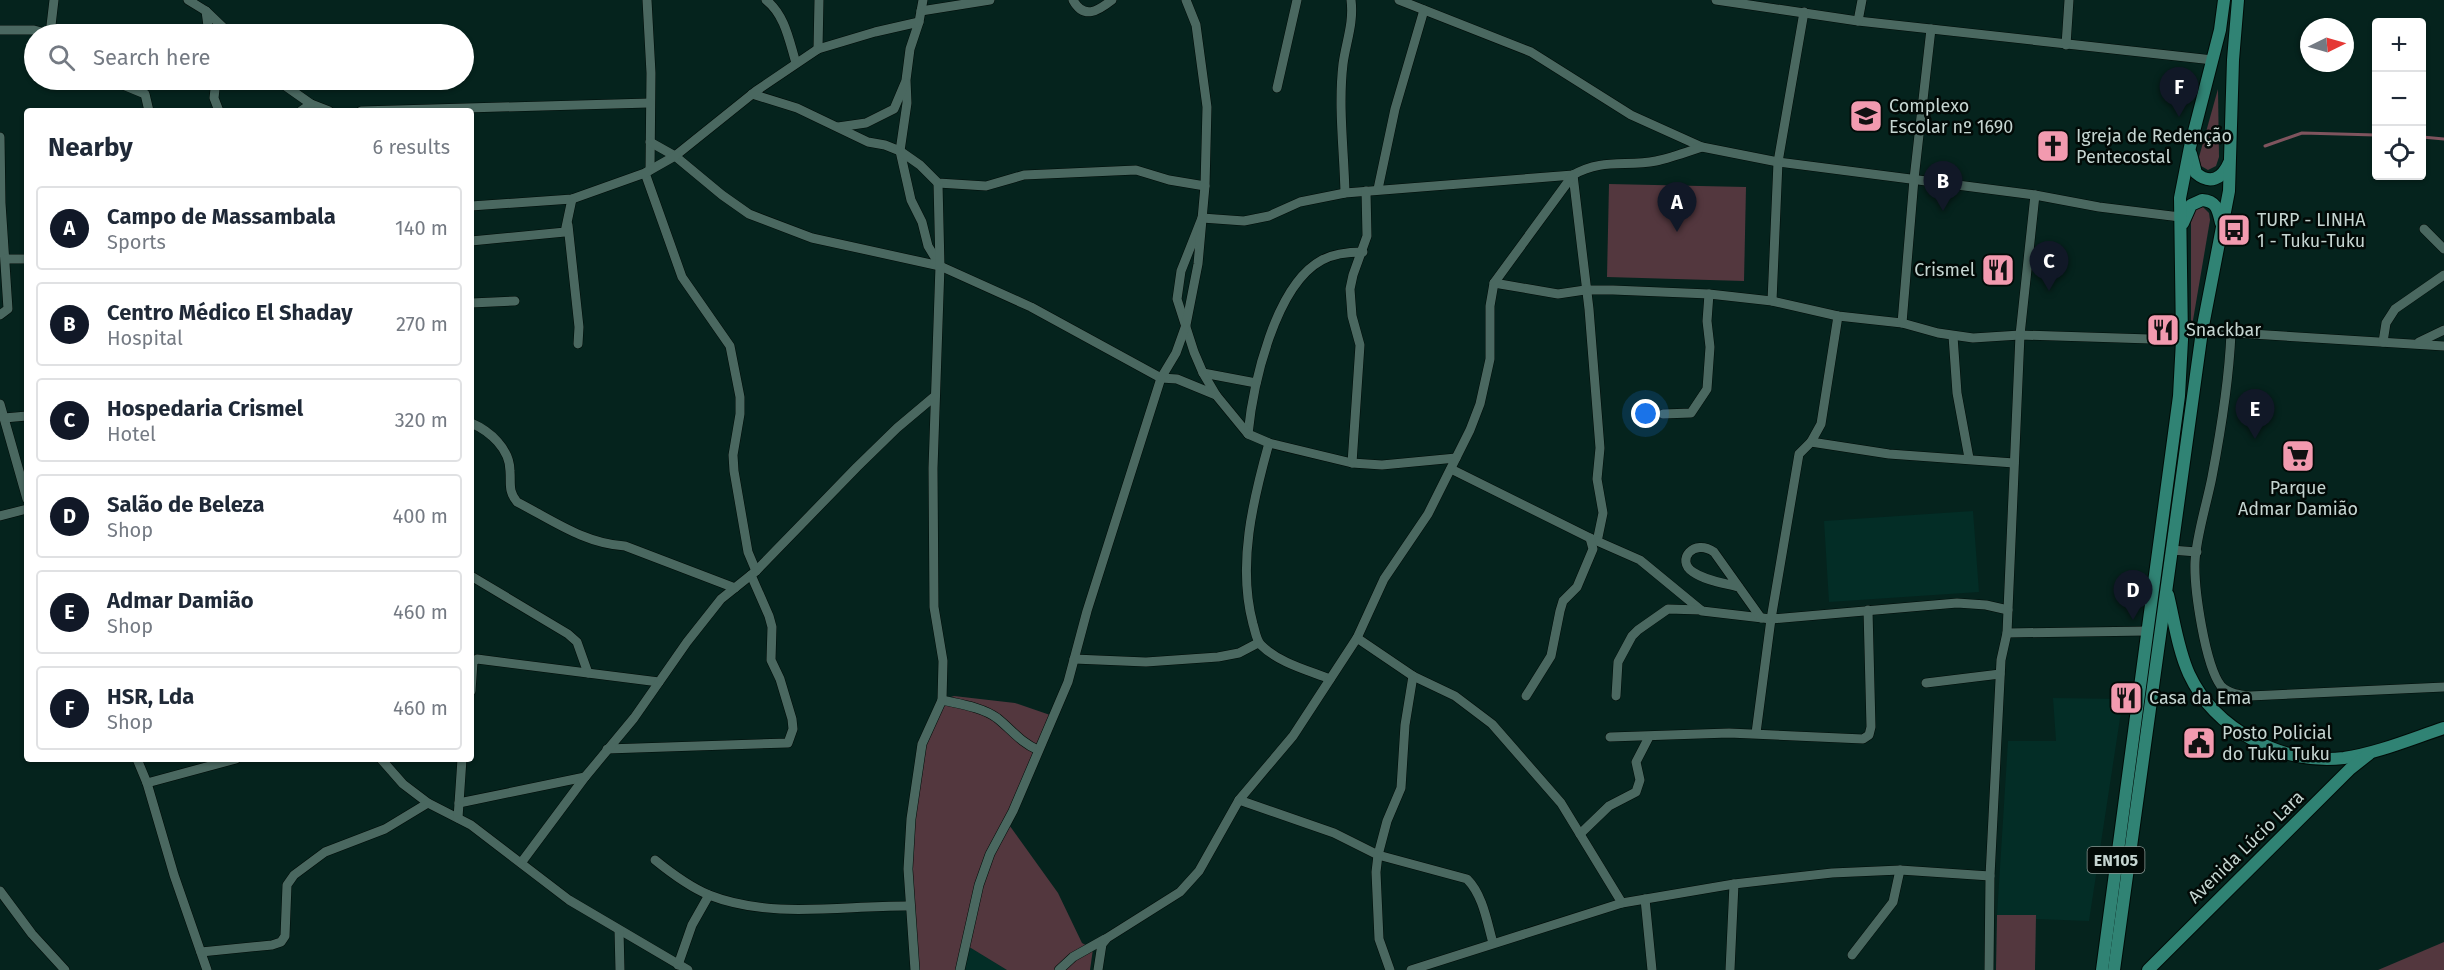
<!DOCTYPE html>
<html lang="en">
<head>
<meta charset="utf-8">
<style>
	body { margin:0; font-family:"Fira Sans",sans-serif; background:#f2f2f3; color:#1f2937 }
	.controls { position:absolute; right:18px; top:18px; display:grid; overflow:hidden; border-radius:6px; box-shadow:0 2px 4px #0004 }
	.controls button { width:54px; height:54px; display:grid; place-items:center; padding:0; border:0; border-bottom:2px solid #e0e1e3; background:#fff; color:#1f2937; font:30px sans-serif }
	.compass { position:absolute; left:2300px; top:18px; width:54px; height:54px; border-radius:50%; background:#fff; box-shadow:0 2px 4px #0004; rotate:85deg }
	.you { position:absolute; left:1646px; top:414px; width:21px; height:21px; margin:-15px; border:4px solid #fff; border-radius:50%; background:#1a73e8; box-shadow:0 0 0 9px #1a73e833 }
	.badge { display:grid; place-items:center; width:39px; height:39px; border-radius:50%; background:#111827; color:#fff; font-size:20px; font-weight:700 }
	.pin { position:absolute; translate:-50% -50px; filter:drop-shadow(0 2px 3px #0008) }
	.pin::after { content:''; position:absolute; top:32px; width:21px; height:18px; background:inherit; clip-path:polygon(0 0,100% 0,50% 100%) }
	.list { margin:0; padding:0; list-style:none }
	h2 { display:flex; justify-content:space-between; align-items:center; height:78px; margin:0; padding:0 24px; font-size:26px }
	h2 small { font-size:20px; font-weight:400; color:#747a83 }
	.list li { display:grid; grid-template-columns:39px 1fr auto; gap:18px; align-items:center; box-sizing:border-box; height:84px; margin:0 12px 12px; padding:0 12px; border:2px solid #e0e1e3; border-radius:6px }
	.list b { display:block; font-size:22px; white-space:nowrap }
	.list p { margin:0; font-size:20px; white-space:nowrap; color:#747a83 }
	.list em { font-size:20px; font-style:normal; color:#747a83 }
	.icon { flex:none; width:33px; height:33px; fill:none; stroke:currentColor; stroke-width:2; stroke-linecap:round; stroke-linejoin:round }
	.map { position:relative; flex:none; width:2444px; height:970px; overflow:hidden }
	.search { position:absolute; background:#fff; box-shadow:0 2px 4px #0004; left:24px; top:24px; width:450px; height:66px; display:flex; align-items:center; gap:15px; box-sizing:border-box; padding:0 21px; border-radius:33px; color:#747a83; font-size:22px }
	.panel { position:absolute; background:#fff; box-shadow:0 2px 4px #0004; left:24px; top:108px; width:450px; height:654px; border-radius:6px }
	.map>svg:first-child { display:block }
</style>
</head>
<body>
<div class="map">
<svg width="2444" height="970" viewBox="0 0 2444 970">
	<rect width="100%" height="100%" fill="#05231d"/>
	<!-- built -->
	<g fill="#032d26">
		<polygon points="1973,511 1979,592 1829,602 1824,521"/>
		<polygon points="2053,698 2123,699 2089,921 2036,919 2035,970 1996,970 1997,915 2008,741 2056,741"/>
		<polygon points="966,945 1007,970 960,970"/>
	</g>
	<!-- green -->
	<g fill="#53373e">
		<polygon points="2218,89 2219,157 2216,166 2208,170 2201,166 2199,157"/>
		<polygon points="1609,184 1746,187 1744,281 1607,277"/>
		<polygon points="2203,207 2209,213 2210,220 2191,332 2191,222 2196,209"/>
		<polygon points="954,696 1015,703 1053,716 1007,822 1058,893 1082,943 1093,949 1090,970 1007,970 966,945 960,970 915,970 908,869 922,744 942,700"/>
		<polygon points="1997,915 2036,915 2035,970 1996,970"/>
		<polygon points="2444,942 2444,970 2378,970"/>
	</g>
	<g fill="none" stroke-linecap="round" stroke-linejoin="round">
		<!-- stream -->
		<g stroke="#7f545e" stroke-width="3">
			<polyline points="2422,137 2444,139"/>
			<polyline points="2265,146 2302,133 2376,135"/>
		</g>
		<defs>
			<g id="minor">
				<polyline points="188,0 206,11 230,34"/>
				<polyline points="647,0 651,73 650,170"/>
				<path d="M766 0C785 15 789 40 796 63"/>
				<polyline points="923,0 919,22 910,49 906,80 907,103 900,151 911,200 922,222 928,246 939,264"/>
				<path d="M1073 0C1084 20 1098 11 1112 0"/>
				<polyline points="1399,0 1531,52 1631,115 1702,147 1778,162 2035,195 2099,207 2180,217"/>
				<polyline points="1716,0 1858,21 2213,60"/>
				<polyline points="206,11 209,34"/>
				<polyline points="921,11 990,0"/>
				<polyline points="1858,21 1862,0"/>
				<polyline points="0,30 34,30 49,34"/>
				<polyline points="50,34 54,0"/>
				<polyline points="2066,45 2069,0"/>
				<polyline points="818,49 819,0"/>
				<polyline points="111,80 145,94 149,111"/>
				<polyline points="216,80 214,98 219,111"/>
				<polyline points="277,80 311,104 329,111"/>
				<polyline points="1277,88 1297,0"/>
				<polyline points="752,94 797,108 868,142 885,145 900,151 920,165 938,183 986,186 1024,175 1136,170 1169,180 1205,186"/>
				<polyline points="301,111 311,104"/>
				<polyline points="361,111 649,103"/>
				<polyline points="838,127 866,123 894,109 905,83"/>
				<polyline points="0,137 1,203 8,309 0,315"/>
				<polyline points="650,142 675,156 722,195 749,214 812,238 940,266 1031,307 1161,378 1177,379 1216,395"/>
				<polyline points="645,173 682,277 730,346 740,397 740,414 733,455 734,471 748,552 756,571"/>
				<polyline points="1573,175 1589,309 1600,448 1597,479 1603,513 1598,537 1595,540"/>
				<polyline points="1378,189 1395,109 1424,10"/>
				<path d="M1345 193C1344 150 1338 107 1343 64 1346 42 1354 23 1351 0"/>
				<polyline points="471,206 572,199 645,173 675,156 756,91 818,49 875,32 919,22"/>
				<polyline points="568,225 579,327 578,344"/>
				<polyline points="2424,229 2444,249"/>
				<polyline points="471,241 565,232 572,199"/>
				<polyline points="7,259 27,259"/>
				<polyline points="1494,283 1558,294 1585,290 1613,290 1709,294 1772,301 1838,316 1902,323 1938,333 1973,338 2020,335 2182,340"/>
				<polyline points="1772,301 1778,162 1804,12"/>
				<polyline points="471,303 515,301"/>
				<polyline points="1902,323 1914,179 1931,29"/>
				<polyline points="2202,331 2444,346"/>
				<path d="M2231 333C2229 381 2221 430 2212 477 2207 503 2196 537 2195 562 2194 589 2205 665 2221 686 2229 694 2240 695 2250 696L2444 687"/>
				<polyline points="1953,336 1957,393 1969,458"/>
				<polyline points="2383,342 2386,323 2395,309 2444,275"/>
				<polyline points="2419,342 2444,330"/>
				<polyline points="1203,373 1256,383"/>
				<polyline points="0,404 27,499"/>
				<polyline points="1663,414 1691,413 1707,389 1710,347 1707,321 1709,294"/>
				<polyline points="4,418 27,416"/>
				<path d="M471 423C490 431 510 449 510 471 511 484 508 491 517 502 552 520 585 544 625 546L735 588"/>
				<path d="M1248 434C1253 384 1275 285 1322 260 1335 253 1349 252 1363 252"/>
				<polyline points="1811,442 1889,454 2014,463"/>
				<path d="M1269 443C1253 500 1237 565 1253 624 1255 630 1256 640 1261 645 1279 663 1307 670 1330 679"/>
				<polyline points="1456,458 1382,465 1352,463 1269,443 1248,434 1216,395 1203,373 1194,352 1177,299 1181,271 1202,218 1244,221 1269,216 1300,202 1345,193 1573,175"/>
				<polyline points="1352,463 1360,345 1352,316 1350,289 1353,275 1367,236 1366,191"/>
				<polyline points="1451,469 1590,538 1640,560 1702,611 1771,619 1957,603 1986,605 2008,610"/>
				<polyline points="0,516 27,509"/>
				<polyline points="2171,550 2197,552"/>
				<polyline points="471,576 568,634 577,642 588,673"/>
				<path d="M1739 587C1724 583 1706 581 1693 572 1675 560 1694 538 1714 552L1761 618"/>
				<polyline points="2007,633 2148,631"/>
				<polyline points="1357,638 1413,676 1455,696 1492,724 1561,803 1622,903"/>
				<polyline points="1074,659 1146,662 1218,657 1239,653 1258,643"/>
				<polyline points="1926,683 2000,674"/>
				<polyline points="471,691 473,662 477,659 659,682"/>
				<polyline points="1526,696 1551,656 1560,611 1563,601 1577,587 1593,549 1590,538"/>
				<polyline points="1616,696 1618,662 1632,636 1638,630 1668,609 1701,610"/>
				<path d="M942 700C959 704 982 707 997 718 1012 730 1020 742 1038 750"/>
				<polyline points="1756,733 1771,619 1799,454 1811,442 1821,424 1838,316"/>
				<polyline points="1610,737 1729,733 1863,739 1869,735 1871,727 1868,610"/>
				<polyline points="607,749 788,743 793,729 792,719 780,679 771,660 772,627 769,616 751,575"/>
				<polyline points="137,759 147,783 174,875 207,970"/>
				<polyline points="381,759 403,784 428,803 471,825 569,900 688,970"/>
				<polyline points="147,783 236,759"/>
				<path d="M1239 800 1334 833 1378 855 1467 879C1483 895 1487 922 1493 943"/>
				<polyline points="459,803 585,777"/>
				<polyline points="458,818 462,759"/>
				<polyline points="1580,834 1609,806 1636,792 1640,780 1636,762 1649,737"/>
				<path d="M655 860C671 873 690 887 709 895 773 920 844 905 910 906"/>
				<polyline points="521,863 585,777 634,718 687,642 721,599 756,571 857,467 897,428 935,396"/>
				<polyline points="0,891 32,934 65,970"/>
				<polyline points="1645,899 1652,970"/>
				<polyline points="619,930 620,970"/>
				<polyline points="201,952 272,945 281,942 285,936 287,885 294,875 325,852 385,829 428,803"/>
				<polyline points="1852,955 1893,902 1900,870"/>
				<polyline points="678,965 692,925 709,895"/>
				<polyline points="915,970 908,869 911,819 922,744 942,700 943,661 934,607 933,468 940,266 938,183"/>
				<polyline points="960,970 979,885 990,854 1013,811 1068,682 1087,611 1161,378 1176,353 1186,325 1198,264 1205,186 1207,107 1196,25 1186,0"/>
				<polyline points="1059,970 1073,957 1105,939"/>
				<path d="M1098 970 1102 944 1107 938 1180 892 1199 871 1239 800 1293 736 1357 638 1384 579 1428 514 1470 430 1480 404 1490 359V306L1494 283 1573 175C1602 158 1626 167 1656 161 1671 158 1687 152 1702 147"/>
				<polyline points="1390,970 1379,939 1376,872 1378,855 1387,821 1401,788 1405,725 1413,676"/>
				<polyline points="1411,970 1622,903 1734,884 1832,873 1900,870 1990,876"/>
				<polyline points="1730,970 1734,884"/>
				<polyline points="1989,970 1990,876 2001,660 2007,633 2008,610 2020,335 2035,195"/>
			</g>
			<g id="major">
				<path d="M2191 154 2196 173C2210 185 2222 179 2229 163"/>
				<path d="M2183 223 2191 205 2202 200C2217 201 2218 210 2221 223"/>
				<path d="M2168 595C2174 620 2178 650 2189 674 2215 730 2282 765 2344 758 2378 753 2411 739 2444 728"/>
				<polyline points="2102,970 2179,396 2182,340 2180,198 2190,147 2220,30 2224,0"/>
				<polyline points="2114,970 2202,331 2229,191 2233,60 2238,0"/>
				<polyline points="2148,970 2350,769 2369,754"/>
			</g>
		</defs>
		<!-- minor casing -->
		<use href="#minor" stroke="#000b07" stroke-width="10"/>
		<!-- major casing -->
		<use href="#major" stroke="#000b07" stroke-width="14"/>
		<!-- minor -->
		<use href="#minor" stroke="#4a6860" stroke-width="9"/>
		<!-- major -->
		<use href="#major" stroke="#308374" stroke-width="12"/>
	</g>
	<!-- icons -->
	<defs>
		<symbol id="school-square" viewBox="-11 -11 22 22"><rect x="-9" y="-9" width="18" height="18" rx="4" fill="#f29aaf" stroke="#020a07"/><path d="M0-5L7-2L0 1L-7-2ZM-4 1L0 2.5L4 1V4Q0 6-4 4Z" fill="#111"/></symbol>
		<symbol id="church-square" viewBox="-11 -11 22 22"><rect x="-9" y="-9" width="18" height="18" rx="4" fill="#f29aaf" stroke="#020a07"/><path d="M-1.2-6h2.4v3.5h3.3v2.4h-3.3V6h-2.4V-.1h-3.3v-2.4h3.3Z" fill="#111"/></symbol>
		<symbol id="bus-square" viewBox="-11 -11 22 22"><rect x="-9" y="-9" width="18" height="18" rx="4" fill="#f29aaf" stroke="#020a07"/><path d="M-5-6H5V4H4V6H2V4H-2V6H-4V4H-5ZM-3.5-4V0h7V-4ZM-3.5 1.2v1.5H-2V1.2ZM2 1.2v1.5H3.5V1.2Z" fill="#111"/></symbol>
		<symbol id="restaurant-square" viewBox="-11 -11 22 22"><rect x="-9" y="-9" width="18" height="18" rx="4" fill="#f29aaf" stroke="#020a07"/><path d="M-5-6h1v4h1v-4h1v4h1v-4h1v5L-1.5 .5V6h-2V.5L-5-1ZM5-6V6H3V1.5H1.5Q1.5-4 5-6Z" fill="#111"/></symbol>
		<symbol id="supermarket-square" viewBox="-11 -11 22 22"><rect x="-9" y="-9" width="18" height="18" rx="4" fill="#f29aaf" stroke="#020a07"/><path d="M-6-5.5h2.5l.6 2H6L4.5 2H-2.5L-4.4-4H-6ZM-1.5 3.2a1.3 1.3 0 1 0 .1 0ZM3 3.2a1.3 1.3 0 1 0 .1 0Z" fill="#111"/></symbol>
		<symbol id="civic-square" viewBox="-11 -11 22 22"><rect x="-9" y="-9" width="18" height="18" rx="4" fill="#f29aaf" stroke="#020a07"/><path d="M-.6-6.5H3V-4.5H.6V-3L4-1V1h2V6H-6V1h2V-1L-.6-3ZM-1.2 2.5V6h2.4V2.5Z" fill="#111"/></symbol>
	</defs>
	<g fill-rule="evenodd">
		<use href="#school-square" x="1847" y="97" width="38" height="38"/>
		<use href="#church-square" x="2034" y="127" width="38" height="38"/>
		<use href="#bus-square" x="2215" y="211" width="38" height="38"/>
		<use href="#restaurant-square" x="1979" y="251" width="38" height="38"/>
		<use href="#restaurant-square" x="2144" y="311" width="38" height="38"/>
		<use href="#supermarket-square" x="2279" y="437" width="38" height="38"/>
		<use href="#restaurant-square" x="2107" y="679" width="38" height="38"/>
		<use href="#civic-square" x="2180" y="724" width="38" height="38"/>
	</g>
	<g text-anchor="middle" stroke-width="5" stroke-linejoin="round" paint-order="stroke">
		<!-- shield labels -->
		<rect fill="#020a07" stroke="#8a9894" stroke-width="1.5" x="2087.5" y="847" width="57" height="26" rx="4.5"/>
		<g font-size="16" font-weight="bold" fill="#c5d5d1">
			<text x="2116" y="866">EN105</text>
		</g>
		<!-- poi labels -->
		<g font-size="18" fill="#c5d5d1" stroke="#020a07" text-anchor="start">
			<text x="1889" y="112">Complexo<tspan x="1889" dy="21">Escolar nº 1690</tspan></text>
			<text x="2076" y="142">Igreja de Redenção<tspan x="2076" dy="21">Pentecostal</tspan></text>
			<text x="2257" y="226">TURP - LINHA<tspan x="2257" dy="21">1 - Tuku-Tuku</tspan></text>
			<text x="1975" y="276" text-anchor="end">Crismel</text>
			<text x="2186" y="336">Snackbar</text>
			<text x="2298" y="494" text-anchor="middle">Parque<tspan x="2298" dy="21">Admar Damião</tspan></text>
			<text x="2149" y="704">Casa da Ema</text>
			<text x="2222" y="739">Posto Policial<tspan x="2222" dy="21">do Tuku Tuku</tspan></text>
		</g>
		<!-- street labels -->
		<g font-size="18" fill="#c5d5d1" stroke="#020a07">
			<text transform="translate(2246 847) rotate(-44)" y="6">Avenida Lúcio Lara</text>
		</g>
	</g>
</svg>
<div class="controls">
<button>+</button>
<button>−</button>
<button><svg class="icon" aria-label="locate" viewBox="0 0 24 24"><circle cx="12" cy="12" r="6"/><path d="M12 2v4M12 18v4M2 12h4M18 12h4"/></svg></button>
</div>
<svg class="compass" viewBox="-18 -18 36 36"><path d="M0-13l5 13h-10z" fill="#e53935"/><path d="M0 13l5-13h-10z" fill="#747a83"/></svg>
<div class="you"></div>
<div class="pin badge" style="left:1677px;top:232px">A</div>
<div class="pin badge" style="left:1943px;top:211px">B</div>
<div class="pin badge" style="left:2049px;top:291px">C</div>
<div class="pin badge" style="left:2133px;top:620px">D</div>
<div class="pin badge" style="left:2255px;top:439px">E</div>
<div class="pin badge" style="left:2179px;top:117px">F</div>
<div class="search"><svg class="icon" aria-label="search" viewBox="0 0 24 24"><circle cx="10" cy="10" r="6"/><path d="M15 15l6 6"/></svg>Search here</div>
<section class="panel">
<h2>Nearby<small>6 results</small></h2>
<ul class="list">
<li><span class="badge">A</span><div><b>Campo de Massambala</b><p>Sports</p></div><em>140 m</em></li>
<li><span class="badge">B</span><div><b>Centro Médico El Shaday</b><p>Hospital</p></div><em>270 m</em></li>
<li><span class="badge">C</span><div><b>Hospedaria Crismel</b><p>Hotel</p></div><em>320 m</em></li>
<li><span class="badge">D</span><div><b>Salão de Beleza</b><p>Shop</p></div><em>400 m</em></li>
<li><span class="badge">E</span><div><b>Admar Damião</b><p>Shop</p></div><em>460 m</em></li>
<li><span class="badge">F</span><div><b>HSR, Lda</b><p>Shop</p></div><em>460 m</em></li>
</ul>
</section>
</div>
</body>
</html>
